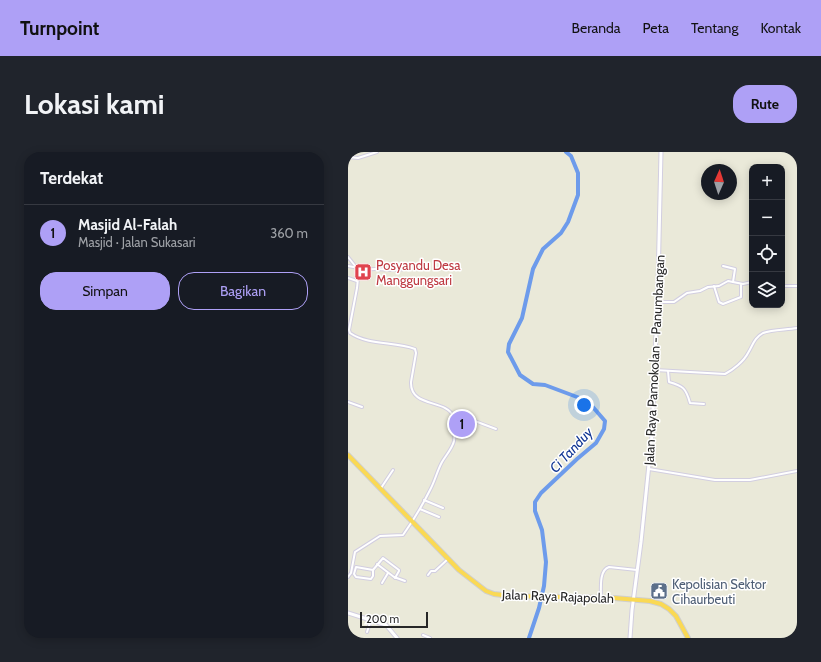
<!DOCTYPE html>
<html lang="id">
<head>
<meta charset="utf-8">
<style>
	body { margin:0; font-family:Cabin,sans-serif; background:#20242c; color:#f1f3f6 }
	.controls { position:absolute; right:12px; top:12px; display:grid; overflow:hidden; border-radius:8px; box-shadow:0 2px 10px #0003 }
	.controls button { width:36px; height:36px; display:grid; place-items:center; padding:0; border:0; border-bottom:1px solid #363941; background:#171b24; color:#f1f3f6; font:20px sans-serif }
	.compass { position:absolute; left:353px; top:12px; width:36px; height:36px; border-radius:50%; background:#171b24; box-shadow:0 2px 10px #0003; rotate:3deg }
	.scale { position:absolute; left:12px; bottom:10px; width:68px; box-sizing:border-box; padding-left:4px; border:2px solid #272727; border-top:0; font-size:11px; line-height:14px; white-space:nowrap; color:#272727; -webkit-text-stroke:3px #fff; paint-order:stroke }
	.you { position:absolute; left:236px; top:253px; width:14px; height:14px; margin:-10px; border:3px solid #fff; border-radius:50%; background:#1a73e8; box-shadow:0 0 0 6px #1a73e833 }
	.badge { display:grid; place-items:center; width:26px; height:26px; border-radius:50%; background:#aea0f6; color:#111; font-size:13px; font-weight:700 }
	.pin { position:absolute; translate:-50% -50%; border:2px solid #fff; box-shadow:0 1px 4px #0006 }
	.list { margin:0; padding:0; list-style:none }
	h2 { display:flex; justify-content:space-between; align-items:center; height:52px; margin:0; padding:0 16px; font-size:17px }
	h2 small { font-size:13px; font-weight:400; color:#9ea1a6 }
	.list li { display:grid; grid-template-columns:26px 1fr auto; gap:12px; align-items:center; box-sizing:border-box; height:56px; padding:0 16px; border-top:1px solid #363941 }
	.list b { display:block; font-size:15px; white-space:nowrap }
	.list p { margin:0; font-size:13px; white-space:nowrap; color:#9ea1a6 }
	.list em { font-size:13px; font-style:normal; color:#9ea1a6 }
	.actions { display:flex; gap:8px; padding:12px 16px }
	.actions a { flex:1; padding:9px 0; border:1px solid #aea0f6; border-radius:16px; text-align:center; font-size:14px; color:#aea0f6 }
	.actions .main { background:#aea0f6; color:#111 }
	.icon { flex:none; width:22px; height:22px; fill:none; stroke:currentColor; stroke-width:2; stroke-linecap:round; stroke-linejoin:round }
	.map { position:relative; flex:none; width:449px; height:486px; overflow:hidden; border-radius:16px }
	header { display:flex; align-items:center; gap:24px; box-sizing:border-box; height:56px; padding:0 20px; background:#aea0f6; color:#111 }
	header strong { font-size:19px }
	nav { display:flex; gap:22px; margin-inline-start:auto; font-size:14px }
	.intro { display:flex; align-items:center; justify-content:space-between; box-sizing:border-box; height:96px; padding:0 24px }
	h1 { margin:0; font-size:28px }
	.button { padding:10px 18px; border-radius:16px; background:#aea0f6; color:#111; font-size:14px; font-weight:700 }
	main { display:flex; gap:24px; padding:0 24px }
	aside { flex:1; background:#171b24; border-radius:16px; box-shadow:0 2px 10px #0003 }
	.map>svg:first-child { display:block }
</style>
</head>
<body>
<header>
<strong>Turnpoint</strong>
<nav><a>Beranda</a><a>Peta</a><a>Tentang</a><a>Kontak</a></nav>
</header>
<div class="intro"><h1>Lokasi kami</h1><a class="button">Rute</a></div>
<main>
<aside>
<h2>Terdekat<small></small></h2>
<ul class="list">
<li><span class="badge">1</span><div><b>Masjid Al-Falah</b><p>Masjid · Jalan Sukasari</p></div><em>360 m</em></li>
</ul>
<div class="actions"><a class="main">Simpan</a><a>Bagikan</a></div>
</aside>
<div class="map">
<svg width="449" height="486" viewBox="0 0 449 486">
	<rect width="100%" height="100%" fill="#eae9d9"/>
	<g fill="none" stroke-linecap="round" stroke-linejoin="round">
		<!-- river -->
		<polyline stroke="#6d9beb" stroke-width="4" points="181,486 191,456 196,434 198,410 194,378 187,359 187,350 193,341 229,307 248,291 256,277 257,269 244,254 229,245 197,233 185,232 172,223 160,200 161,192 174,166 185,117 195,97 213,81 220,70 230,43 230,21 223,4 218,0"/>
		<defs>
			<g id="street">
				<polyline points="0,5 10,6 29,0"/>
				<polyline points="0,105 8,115"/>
				<path d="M0 114 11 116 9 136 1 178 2 181C21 194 47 189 67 197L68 201 63 230C62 256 98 247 105 264 107 271 107 282 106 289 104 297 98 303 94 310 89 319 87 329 82 338 74 354 65 369 55 383L32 384 7 400 3 421 0 425"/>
				<polyline points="375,114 387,117 385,130"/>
				<path d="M11 116C17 118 21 117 27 117 38 117 46 119 57 117"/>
				<polyline points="0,126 9,129"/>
				<polyline points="366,134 371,150 375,152 393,145 393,133"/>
				<polyline points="434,134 449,134"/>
				<polyline points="310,150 326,150 339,141 352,139 360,135 371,134 380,129 395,132 404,130"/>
				<path d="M307 218 377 222C385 218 396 209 400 201 405 193 406 186 415 181 425 177 438 178 449 176"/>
				<path d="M320 219 321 230C335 234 338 236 342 251L356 252"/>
				<polyline points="0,250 14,255"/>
				<polyline points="105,264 122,270 124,268 148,277"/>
				<polyline points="301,317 367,328 402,328 449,319"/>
				<polyline points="33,336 45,318"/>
				<polyline points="76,348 95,356"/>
				<polyline points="72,357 91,365"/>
				<polyline points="29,412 46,425 57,429"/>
				<polyline points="25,418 8,415 6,422 8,425 23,427 25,424 25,418 35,406 51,418 51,419 47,426"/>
				<polyline points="80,423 83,419 87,419 100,407"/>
				<polyline points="34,431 40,421"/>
				<path d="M253 446C253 436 251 418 261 415L289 418"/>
				<polyline points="19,480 23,468"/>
				<polyline points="75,483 82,486"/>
			</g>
			<g id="secondary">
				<polyline points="0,461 38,473 49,486"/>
				<polyline points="282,486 284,458 293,390 304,283 310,132 313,0"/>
			</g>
			<polyline id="highway" points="0,303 111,418 138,439 146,442 163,444 266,446 302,449 313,452 321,457 328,464 340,486"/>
		</defs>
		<!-- street casing -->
		<use href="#street" stroke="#d2cee0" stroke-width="4"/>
		<!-- secondary casing -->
		<use href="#secondary" stroke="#d2cee0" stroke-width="5"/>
		<!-- highway casing -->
		<use href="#highway" stroke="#cfcfcf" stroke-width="6"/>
		<!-- street -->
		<use href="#street" stroke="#fff" stroke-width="2"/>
		<!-- secondary -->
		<use href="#secondary" stroke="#fff" stroke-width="3"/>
		<!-- highway -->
		<use href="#highway" stroke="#fad954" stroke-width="4"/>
	</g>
	<!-- icons -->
	<defs>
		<symbol id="hospital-square" viewBox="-11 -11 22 22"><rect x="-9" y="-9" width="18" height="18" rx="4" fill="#e0444e" stroke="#fff"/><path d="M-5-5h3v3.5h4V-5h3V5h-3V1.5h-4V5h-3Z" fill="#fff"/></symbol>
		<symbol id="civic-square" viewBox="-11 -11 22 22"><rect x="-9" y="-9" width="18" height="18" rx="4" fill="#5c6f8a" stroke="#fff"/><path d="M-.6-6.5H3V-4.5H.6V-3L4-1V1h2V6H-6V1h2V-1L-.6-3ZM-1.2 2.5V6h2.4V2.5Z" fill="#fff"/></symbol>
	</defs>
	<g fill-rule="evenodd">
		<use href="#hospital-square" x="5" y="110" width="20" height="20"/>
		<use href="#civic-square" x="301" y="429" width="20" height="20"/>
	</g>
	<g text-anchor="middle" stroke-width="3" stroke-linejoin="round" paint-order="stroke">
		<!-- health labels -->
		<g font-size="13" fill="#be3a42" stroke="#fff" text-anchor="start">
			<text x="28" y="118">Posyandu Desa<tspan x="28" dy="15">Manggungsari</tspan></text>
		</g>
		<!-- street labels -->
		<g font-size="13" fill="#272727" stroke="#fff">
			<text transform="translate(306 208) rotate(-87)" y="5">Jalan Raya Pamokolan - Panumbangan</text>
			<text transform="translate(210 444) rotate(2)" y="5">Jalan Raya Rajapolah</text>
		</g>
		<!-- service labels -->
		<g font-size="13" fill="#4e5e75" stroke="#fff" text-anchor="start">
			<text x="324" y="437">Kepolisian Sektor<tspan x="324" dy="15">Cihaurbeuti</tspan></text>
		</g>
		<!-- water labels -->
		<g font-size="14" font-style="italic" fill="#103593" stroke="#fff">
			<text transform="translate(223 298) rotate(-47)" y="5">Ci Tanduy</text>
		</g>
	</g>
</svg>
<div class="controls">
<button>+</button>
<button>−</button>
<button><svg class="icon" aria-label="locate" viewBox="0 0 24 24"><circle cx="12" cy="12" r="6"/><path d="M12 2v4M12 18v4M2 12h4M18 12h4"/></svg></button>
<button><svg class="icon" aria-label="layers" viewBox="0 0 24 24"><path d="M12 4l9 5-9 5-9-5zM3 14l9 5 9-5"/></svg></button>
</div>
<svg class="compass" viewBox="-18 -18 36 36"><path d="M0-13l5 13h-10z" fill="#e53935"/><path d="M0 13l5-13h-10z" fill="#9ea1a6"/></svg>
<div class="scale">200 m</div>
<div class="you"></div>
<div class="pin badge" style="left:114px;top:272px">1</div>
</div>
</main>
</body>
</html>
